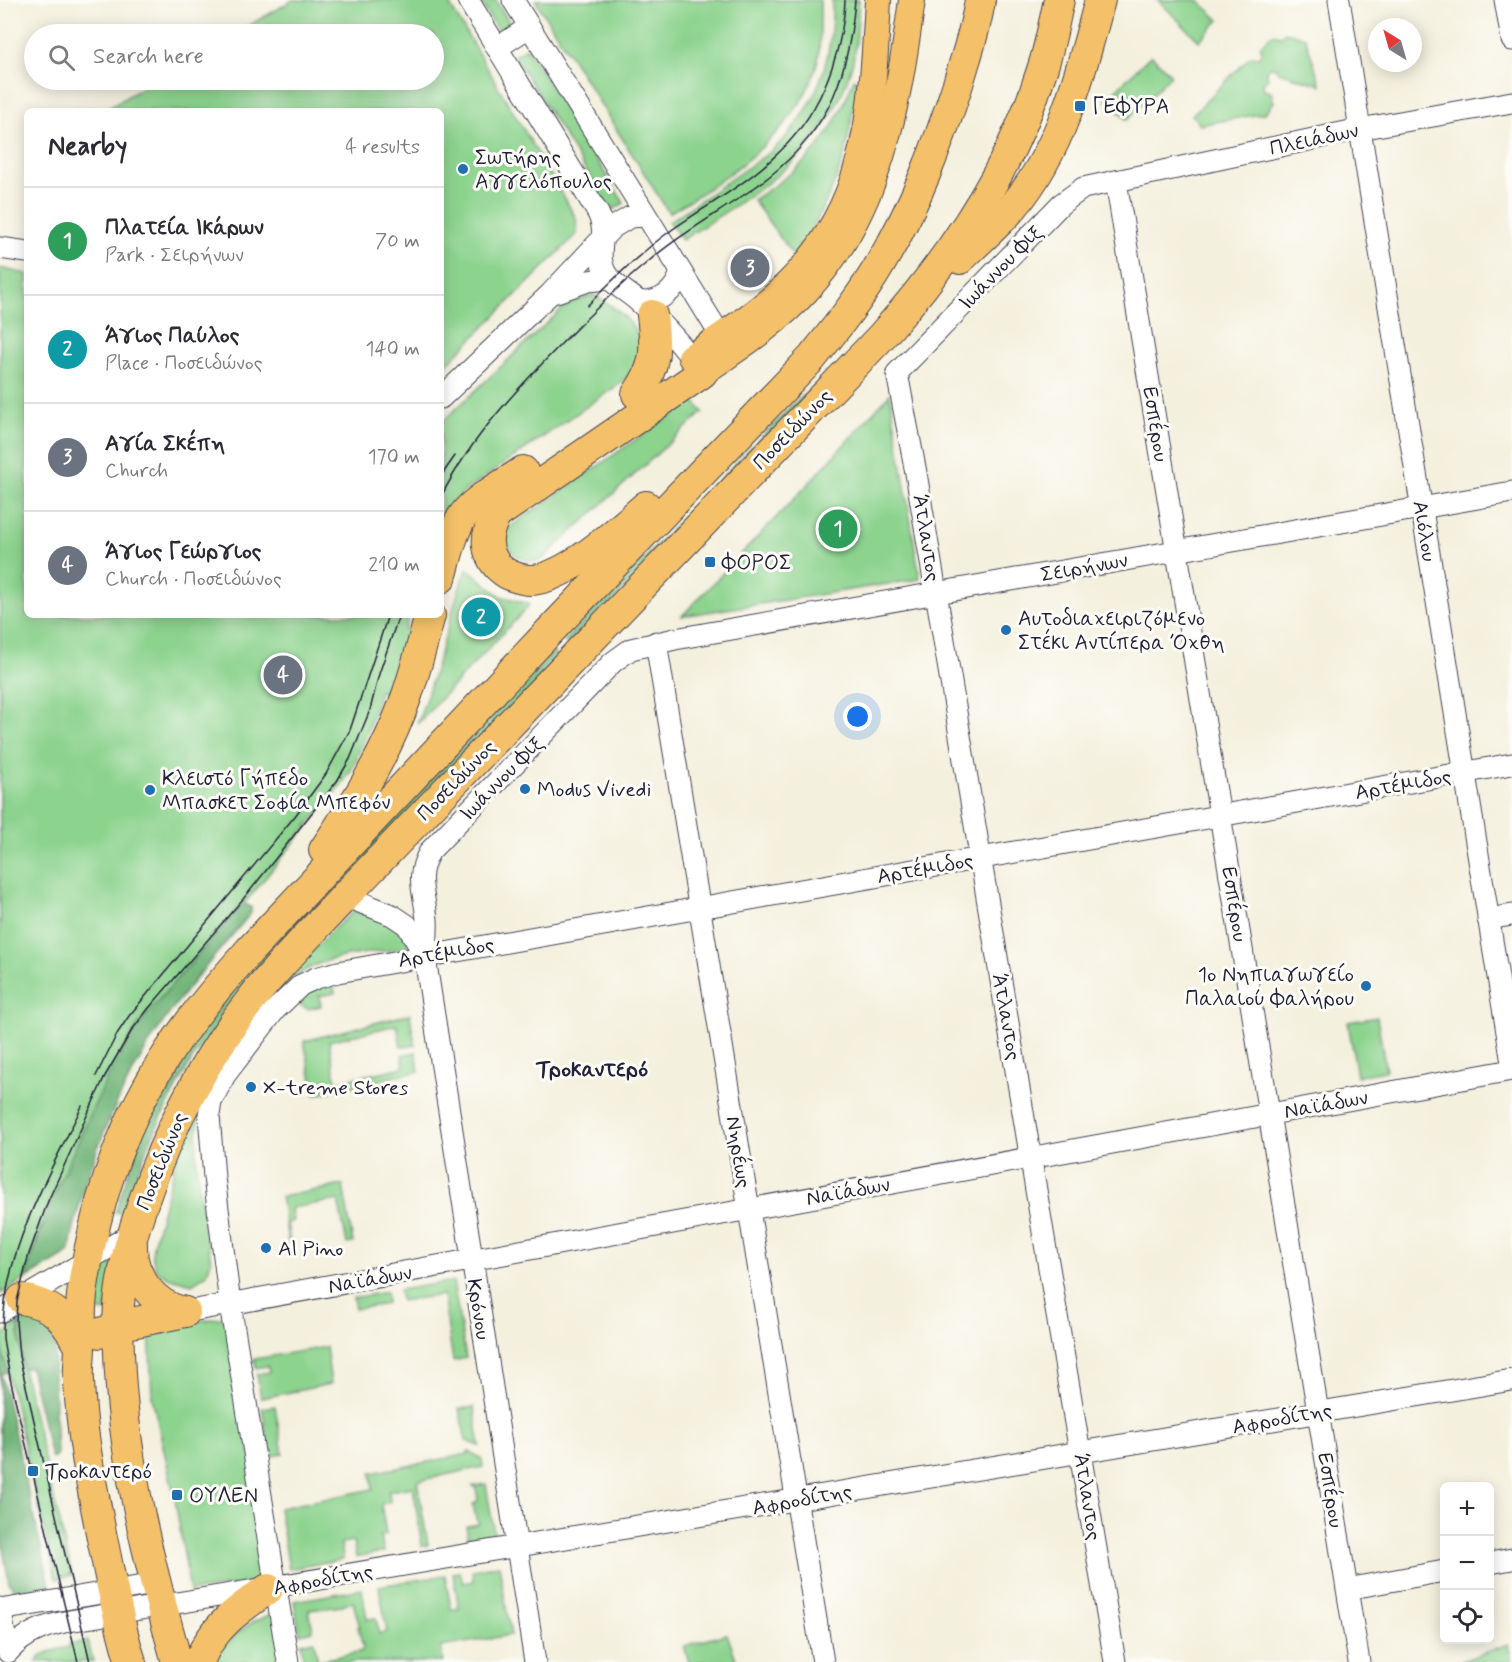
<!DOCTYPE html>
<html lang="en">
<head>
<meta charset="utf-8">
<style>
	body { margin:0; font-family:Mynerve,sans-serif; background:#f7f7f7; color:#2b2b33 }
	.controls { position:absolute; right:18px; bottom:18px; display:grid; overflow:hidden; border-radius:9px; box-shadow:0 3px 15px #0003 }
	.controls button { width:54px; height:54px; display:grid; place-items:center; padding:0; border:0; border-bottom:2px solid #e1e1e2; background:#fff; color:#2b2b33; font:30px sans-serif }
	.compass { position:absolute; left:1368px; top:18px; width:54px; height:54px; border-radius:50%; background:#fff; box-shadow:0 3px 15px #0003; rotate:323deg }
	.you { position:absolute; left:858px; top:717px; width:21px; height:21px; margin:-15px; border:4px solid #fff; border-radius:50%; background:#1a73e8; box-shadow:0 0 0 9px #1a73e833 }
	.badge { display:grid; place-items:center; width:39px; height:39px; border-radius:50%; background:#b45309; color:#fff; font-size:20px; font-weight:700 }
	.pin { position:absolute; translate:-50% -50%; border:3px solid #fff; box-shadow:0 2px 6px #0006 }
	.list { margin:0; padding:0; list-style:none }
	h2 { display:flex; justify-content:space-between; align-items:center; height:78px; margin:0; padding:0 24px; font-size:26px }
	h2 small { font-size:20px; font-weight:400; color:#7c7c81 }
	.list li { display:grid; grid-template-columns:39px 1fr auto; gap:18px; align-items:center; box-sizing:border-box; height:108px; padding:0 24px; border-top:2px solid #e1e1e2 }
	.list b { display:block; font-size:22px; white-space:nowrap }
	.list p { margin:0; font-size:20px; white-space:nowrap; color:#7c7c81 }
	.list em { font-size:20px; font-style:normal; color:#7c7c81 }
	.icon { flex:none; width:33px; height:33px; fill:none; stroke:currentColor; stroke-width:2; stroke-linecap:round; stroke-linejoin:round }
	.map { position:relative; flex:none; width:1512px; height:1662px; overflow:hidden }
	.search { position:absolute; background:#fff; box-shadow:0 3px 15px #0003; left:24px; top:24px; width:420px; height:66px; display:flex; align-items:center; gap:15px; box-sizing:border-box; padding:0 21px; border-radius:33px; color:#7c7c81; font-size:22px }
	.panel { position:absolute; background:#fff; box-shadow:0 3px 15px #0003; left:24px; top:108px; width:420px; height:510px; border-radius:9px }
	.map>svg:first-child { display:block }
</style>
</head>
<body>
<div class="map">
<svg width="1512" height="1662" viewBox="0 0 1512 1662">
	<rect width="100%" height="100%" fill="#fdfcf7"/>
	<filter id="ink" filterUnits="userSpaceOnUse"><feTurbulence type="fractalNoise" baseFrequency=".0167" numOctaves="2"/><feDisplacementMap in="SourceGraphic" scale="12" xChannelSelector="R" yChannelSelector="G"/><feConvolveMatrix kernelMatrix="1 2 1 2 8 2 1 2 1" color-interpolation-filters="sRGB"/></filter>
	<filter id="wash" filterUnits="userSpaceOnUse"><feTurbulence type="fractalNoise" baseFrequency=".008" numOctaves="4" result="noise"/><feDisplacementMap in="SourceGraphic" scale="24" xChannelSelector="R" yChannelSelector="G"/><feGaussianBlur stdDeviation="1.35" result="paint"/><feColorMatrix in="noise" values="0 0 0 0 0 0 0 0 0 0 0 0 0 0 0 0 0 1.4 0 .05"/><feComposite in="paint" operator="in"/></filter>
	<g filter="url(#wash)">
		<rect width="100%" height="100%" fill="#f4f0de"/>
		<!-- green -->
		<g fill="#8cd38e" stroke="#577a64" stroke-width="1.5">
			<polygon points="293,0 447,0 576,218 577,234 441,370 441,111 102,111 156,80 434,80 434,34 234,34"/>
			<polygon points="479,0 496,0 512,27 500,34"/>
			<path d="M535 0H820C820 20 821 40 818 59 804 128 725 180 669 213Z"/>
			<path d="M832 0H859C857 22 858 47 851 68 825 158 753 193 682 240L669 222 770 152C816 114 834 58 832 0Z"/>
			<polygon points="1158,0 1198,0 1219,20 1199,41"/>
			<polygon points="1285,32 1305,37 1321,85 1278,72 1277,68 1270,67 1266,71 1268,78 1263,84 1264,90 1271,92 1274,102 1265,113 1200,125 1192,115 1251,56 1258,57 1262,53 1260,46 1272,34 1281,36"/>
			<polygon points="527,48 624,203 611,211 514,55"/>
			<polygon points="1151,55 1171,75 1127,120 1106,100"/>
			<path d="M854 79 858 81C853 104 851 127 846 149 838 182 813 231 794 257L753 200C809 163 830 143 854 79Z"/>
			<polygon points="0,268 27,274 27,615 409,615 405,629 408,630 389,693 380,691 366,736 350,773 340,786 244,904 150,1010 40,1229 25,1279 0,1294"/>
			<path d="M593 295C622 310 657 338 631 373 624 382 614 388 605 394L466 490 441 515V423L562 309 574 301Z"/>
			<polygon points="890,394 920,579 682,616 812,480"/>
			<path d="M693 400 703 412 541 560C522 566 494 544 511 526Z"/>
			<path d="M468 569 501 596 529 604 527 608 417 724C435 675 448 624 464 574Z"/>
			<path d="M354 911C376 916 406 921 408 948 382 952 341 954 318 964 286 977 266 1005 248 1033 236 1050 212 1081 205 1098 186 1149 203 1209 211 1261L207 1274 192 1284 170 1278 156 1270 152 1255 153 1245 181 1142 203 1095 259 1012 328 934Z"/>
			<polygon points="332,979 335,993 319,996 321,1006 308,1009 294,1002 311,983"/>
			<polygon points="410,1014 415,1045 401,1047 397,1025 329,1041 336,1082 404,1067 402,1055 416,1052 419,1071 315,1095 304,1041"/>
			<polygon points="1377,1017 1386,1071 1357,1076 1348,1022"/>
			<polygon points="343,1185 353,1243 347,1244 338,1200 291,1208 293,1221 287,1223 292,1254 290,1254 281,1197"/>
			<polygon points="109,1263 113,1266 106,1310 102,1312 94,1308 100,1266"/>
			<polygon points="453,1281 466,1358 453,1361 443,1295 401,1301 399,1290"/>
			<polygon points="386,1292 387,1304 355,1309 353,1298"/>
			<polygon points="230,1316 269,1580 190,1592 175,1499 152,1397 149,1329"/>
			<polygon points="18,1323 23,1369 72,1575 56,1579 4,1359 1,1337"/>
			<polygon points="326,1347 331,1384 261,1398 257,1374 269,1372 268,1366 256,1368 254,1359"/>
			<polygon points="275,1406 283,1454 270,1456 262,1408"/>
			<polygon points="474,1407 480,1446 466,1441 459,1409"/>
			<polygon points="468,1451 482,1459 483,1467 417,1481 428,1545 422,1546 413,1487 389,1491 390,1502 381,1504 386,1535 381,1536 384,1552 356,1557 353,1541 341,1543 343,1559 289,1569 279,1508 373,1489 371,1473 468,1454"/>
			<polygon points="486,1484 494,1533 468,1538 466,1526 478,1524 479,1522 476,1519 473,1504 478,1500 476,1488 473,1486"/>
			<polygon points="499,1565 511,1635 441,1647 443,1662 304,1662 301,1643 314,1641 318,1661 362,1651 363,1647 358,1627 360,1627 353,1602 343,1604 342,1606 309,1610 313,1631 300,1634 294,1601 362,1589 367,1619 376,1618 379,1634 387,1632 379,1586 445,1575 451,1609 459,1609 453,1573 460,1572 463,1583 473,1581 472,1570"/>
			<path d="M275 1613 283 1662H215C226 1637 250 1621 275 1613Z"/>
			<polygon points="727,1634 737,1662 689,1662 684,1646"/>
			<path d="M88 1641 93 1662H36C43 1651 57 1650 70 1647L69 1644Z"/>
			<polygon points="1508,1644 1512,1662 1459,1662"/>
		</g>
		<!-- forest -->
		<g fill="#71b579" stroke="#4a6c5a" stroke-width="1.5">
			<polygon points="817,385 570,647 564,641 792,405"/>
			<path d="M553 652 560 659 195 1055C165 1106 140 1158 123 1214L115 1212 140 1137 164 1089 188 1049 210 1019 243 978 314 901Z"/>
			<path d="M245 904 251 907V913C213 958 172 1003 143 1054 107 1114 81 1184 69 1253L25 1279 50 1203 107 1078 135 1030 150 1010 241 906Z"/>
			<polygon points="26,1319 48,1327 55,1341 54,1382 57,1454 54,1459 51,1458 30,1367 23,1369 18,1323"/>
			<polygon points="0,1337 7,1372 1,1374 51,1590 25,1596 15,1591 9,1583 0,1531"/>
		</g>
	</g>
	<g filter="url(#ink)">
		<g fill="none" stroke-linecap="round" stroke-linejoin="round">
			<defs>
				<g id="minor">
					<path d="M468 0 598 213C609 235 595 252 605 272 612 285 629 292 640 303 661 322 683 345 699 369"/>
					<polyline points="513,0 729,349"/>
					<polyline points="1339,0 1512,1063"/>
					<polyline points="1505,0 1512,40"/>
					<polyline points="497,48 529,27"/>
					<polyline points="1116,181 1359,1662"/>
					<polyline points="0,248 27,252"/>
					<polyline points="556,292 588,281 610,279"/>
					<path d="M639 302C660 303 675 292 681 272"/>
					<polyline points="441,398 550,294 612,228 630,217 646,216"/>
					<polyline points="656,642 823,1662"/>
					<polyline points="345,896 392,915 407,925 425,956"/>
					<polyline points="1488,919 1512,915"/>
					<polyline points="0,1312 132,1234"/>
					<polyline points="185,1312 1512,1070"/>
					<polyline points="1490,1563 1512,1559"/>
					<polyline points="1347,1589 1444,1571"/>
					<polyline points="0,1608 8,1652"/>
					<polyline points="0,1610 155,1584"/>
					<path d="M8 1652C25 1633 44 1626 69 1621L1512 1380"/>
					<polyline points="288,1662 230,1304 214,1177 209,1115 211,1102 225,1075 275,1010 301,985 316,978 338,972 1512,764"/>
					<path d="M535 1662 426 964C425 949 428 935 427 920 425 892 414 878 430 851L613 662 631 649 675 639 1512 492"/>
					<polyline points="1115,1662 916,473 897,373 1061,204 1083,188 1360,129 1512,102"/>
				</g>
				<g id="major">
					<path d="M691 357C721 336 752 317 779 292 869 211 872 112 878 0"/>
					<path d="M702 373C738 348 776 324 806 291 880 212 898 104 912 0"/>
				</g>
				<g id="highway">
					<path d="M960 259C977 242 997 225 1013 207 1062 149 1081 72 1100 0"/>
					<path d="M637 394C657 366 656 348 652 315"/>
					<path d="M646 506C621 528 565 580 530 580 524 580 518 578 512 576 504 573 496 566 492 558 484 543 488 528 497 514L702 373"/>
					<path d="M441 578C447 558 451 534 463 516 477 497 504 485 523 471"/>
					<path d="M324 850C356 802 388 751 407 695 416 669 423 642 430 615"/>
					<path d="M132 1245C131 1276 154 1307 185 1312"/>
					<path d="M22 1299C58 1307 61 1316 80 1346"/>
					<polyline points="100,1333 131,1323 185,1312"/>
					<path d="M131 1662C118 1622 111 1580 102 1538 92 1487 81 1434 79 1381 78 1370 80 1357 80 1345 81 1329 80 1312 82 1295 92 1215 119 1130 163 1061 188 1021 218 986 249 951L548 633 812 358C837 327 862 296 882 261 915 206 938 145 958 84 966 57 976 29 980 0"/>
					<path d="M177 1662C150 1566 126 1473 120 1373 119 1351 117 1328 119 1305 121 1273 133 1230 144 1200 169 1128 203 1061 250 1001 279 964 313 931 345 896L881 337C951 258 1012 169 1043 67 1050 45 1054 22 1059 0"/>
					<path d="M199 1662C211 1628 240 1608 268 1589"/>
				</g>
			</defs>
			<!-- minor casing -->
			<use href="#minor" stroke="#424153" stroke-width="23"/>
			<!-- major casing -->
			<use href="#major" stroke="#424153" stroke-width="28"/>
			<!-- highway casing -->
			<use href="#highway" stroke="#424153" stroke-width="32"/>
			<!-- minor -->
			<use href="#minor" stroke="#fff" stroke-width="21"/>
			<!-- major -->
			<use href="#major" stroke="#f4c16a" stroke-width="26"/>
			<!-- highway -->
			<use href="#highway" stroke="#f4c16a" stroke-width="30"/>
			<!-- tram -->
			<g stroke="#22223b" stroke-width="1.5">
				<path d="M587 306C613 279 642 251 673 229 733 188 793 159 824 88 836 60 844 32 845 0"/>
				<polyline points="441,476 455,456"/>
				<path d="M441 497C471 437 517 389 564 341 590 315 615 289 643 266 677 236 717 214 754 188 825 138 848 84 855 0"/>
				<polyline points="96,1076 117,1034 129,1016 295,816 326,774 350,730 388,615"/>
				<path d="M78 1662 10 1378C8 1364 4 1350 3 1337 1 1255 48 1177 82 1106"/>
				<polyline points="90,1662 19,1356 16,1322 17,1301 29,1254 48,1201 105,1076 132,1030 149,1008 249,892 337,781 350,759 370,710 379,674 399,615"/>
			</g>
		</g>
	</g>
	<!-- markers -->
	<g fill="#1f6fb2" stroke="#fdfcf7" stroke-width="2">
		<rect x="1074" y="100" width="12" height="12" rx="3"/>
		<circle cx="463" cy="169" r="6"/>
		<rect x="704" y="556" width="12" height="12" rx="3"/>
		<circle cx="1006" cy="630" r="6"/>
		<circle cx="525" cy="789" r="6"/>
		<circle cx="150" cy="790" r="6"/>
		<circle cx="1366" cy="986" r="6"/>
		<circle cx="251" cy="1087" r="6"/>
		<circle cx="266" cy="1248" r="6"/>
		<rect x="27" y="1465" width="12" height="12" rx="3"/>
		<rect x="171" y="1489" width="12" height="12" rx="3"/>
	</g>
	<g text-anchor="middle" stroke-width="6" stroke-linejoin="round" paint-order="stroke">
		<!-- poi labels -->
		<g font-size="21" fill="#22223b" stroke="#fdfcf7" text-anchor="start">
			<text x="1092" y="113">ΓΕΦΥΡΑ</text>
			<text x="475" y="164">Σωτήρης<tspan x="475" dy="24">Αγγελόπουλος</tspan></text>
			<text x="722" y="569">ΦΟΡΟΣ</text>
			<text x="1018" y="625">Αυτοδιαχειριζόμενο<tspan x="1018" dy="24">Στέκι Αντίπερα Όχθη</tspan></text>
			<text x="162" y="785">Κλειστό Γήπεδο<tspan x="162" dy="24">Μπασκετ Σοφία Μπεφόν</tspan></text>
			<text x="537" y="796">Modus Vivedi</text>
			<text x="1354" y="981" text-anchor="end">1ο Νηπιαγωγείο<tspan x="1354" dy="24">Παλαιού Φαλήρου</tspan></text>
			<text x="263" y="1094">X-treme Stores</text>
			<text x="278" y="1255">Al Pino</text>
			<text x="45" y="1478">Τροκαντερό</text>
			<text x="189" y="1502">ΟΥΛΕΝ</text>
		</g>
		<!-- street labels -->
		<g font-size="21" fill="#22223b" stroke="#fdfcf7">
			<text transform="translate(1314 139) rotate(-12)" y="7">Πλειάδων</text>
			<text transform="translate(1000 267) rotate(-46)" y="7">Ιωάννου Φιξ</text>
			<text transform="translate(1156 424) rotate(81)" y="7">Εσπέρου</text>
			<text transform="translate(792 429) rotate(-46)" y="7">Ποσειδώνος</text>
			<text transform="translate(1425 531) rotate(81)" y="7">Αιόλου</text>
			<text transform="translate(927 538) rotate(81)" y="7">Άτλαντος</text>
			<text transform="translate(1084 567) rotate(-10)" y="7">Σειρήνων</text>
			<text transform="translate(501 778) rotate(-46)" y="7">Ιωάννου Φιξ</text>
			<text transform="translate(456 780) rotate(-46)" y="7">Ποσειδώνος</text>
			<text transform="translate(1403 784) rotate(-10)" y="7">Αρτέμιδος</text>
			<text transform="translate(925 868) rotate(-10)" y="7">Αρτέμιδος</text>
			<text transform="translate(1235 904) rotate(81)" y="7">Εσπέρου</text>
			<text transform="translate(446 952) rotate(-10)" y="7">Αρτέμιδος</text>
			<text transform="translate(1007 1017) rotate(80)" y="7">Άτλαντος</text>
			<text transform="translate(1326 1104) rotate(-10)" y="7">Ναϊάδων</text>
			<text transform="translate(739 1152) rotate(81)" y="7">Νηρέως</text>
			<text transform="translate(161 1161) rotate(-68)" y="7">Ποσειδώνος</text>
			<text transform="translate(848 1191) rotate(-10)" y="7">Ναϊάδων</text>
			<text transform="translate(370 1279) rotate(-10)" y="7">Ναϊάδων</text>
			<text transform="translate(479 1309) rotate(81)" y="7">Κρόνου</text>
			<text transform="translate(1282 1418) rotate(-10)" y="7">Αφροδίτης</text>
			<text transform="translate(1331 1490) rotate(81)" y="7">Εσπέρου</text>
			<text transform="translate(1088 1497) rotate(81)" y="7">Άτλαντος</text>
			<text transform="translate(802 1499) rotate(-10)" y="7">Αφροδίτης</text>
			<text transform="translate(323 1579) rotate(-10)" y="7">Αφροδίτης</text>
		</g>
		<!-- neighbourhood labels -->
		<g font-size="22" font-weight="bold" fill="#22223b" stroke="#fdfcf7">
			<text x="592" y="1076">Τροκαντερό</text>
		</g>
	</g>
</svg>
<div class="controls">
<button>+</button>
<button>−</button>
<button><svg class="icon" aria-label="locate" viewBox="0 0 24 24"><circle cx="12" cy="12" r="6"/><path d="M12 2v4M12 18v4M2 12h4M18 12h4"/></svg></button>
</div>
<svg class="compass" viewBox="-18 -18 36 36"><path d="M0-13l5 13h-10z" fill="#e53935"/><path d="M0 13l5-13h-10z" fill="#7c7c81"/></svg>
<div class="you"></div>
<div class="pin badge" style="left:838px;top:529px;background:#2e9e5b">1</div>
<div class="pin badge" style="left:481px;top:617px;background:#0f9aa8">2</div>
<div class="pin badge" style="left:750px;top:268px;background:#6b7280">3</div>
<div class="pin badge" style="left:283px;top:675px;background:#6b7280">4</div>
<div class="search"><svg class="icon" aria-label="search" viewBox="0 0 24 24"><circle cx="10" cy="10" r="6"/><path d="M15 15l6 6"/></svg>Search here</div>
<section class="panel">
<h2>Nearby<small>4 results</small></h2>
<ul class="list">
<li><span class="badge" style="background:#2e9e5b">1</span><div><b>Πλατεία Ικάρων</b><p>Park · Σειρήνων</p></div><em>70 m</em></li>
<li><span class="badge" style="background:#0f9aa8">2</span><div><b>Άγιος Παύλος</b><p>Place · Ποσειδώνος</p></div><em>140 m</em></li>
<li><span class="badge" style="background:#6b7280">3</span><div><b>Αγία Σκέπη</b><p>Church</p></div><em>170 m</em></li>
<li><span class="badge" style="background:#6b7280">4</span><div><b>Άγιος Γεώργιος</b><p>Church · Ποσειδώνος</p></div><em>210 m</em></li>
</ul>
</section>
</div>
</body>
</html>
